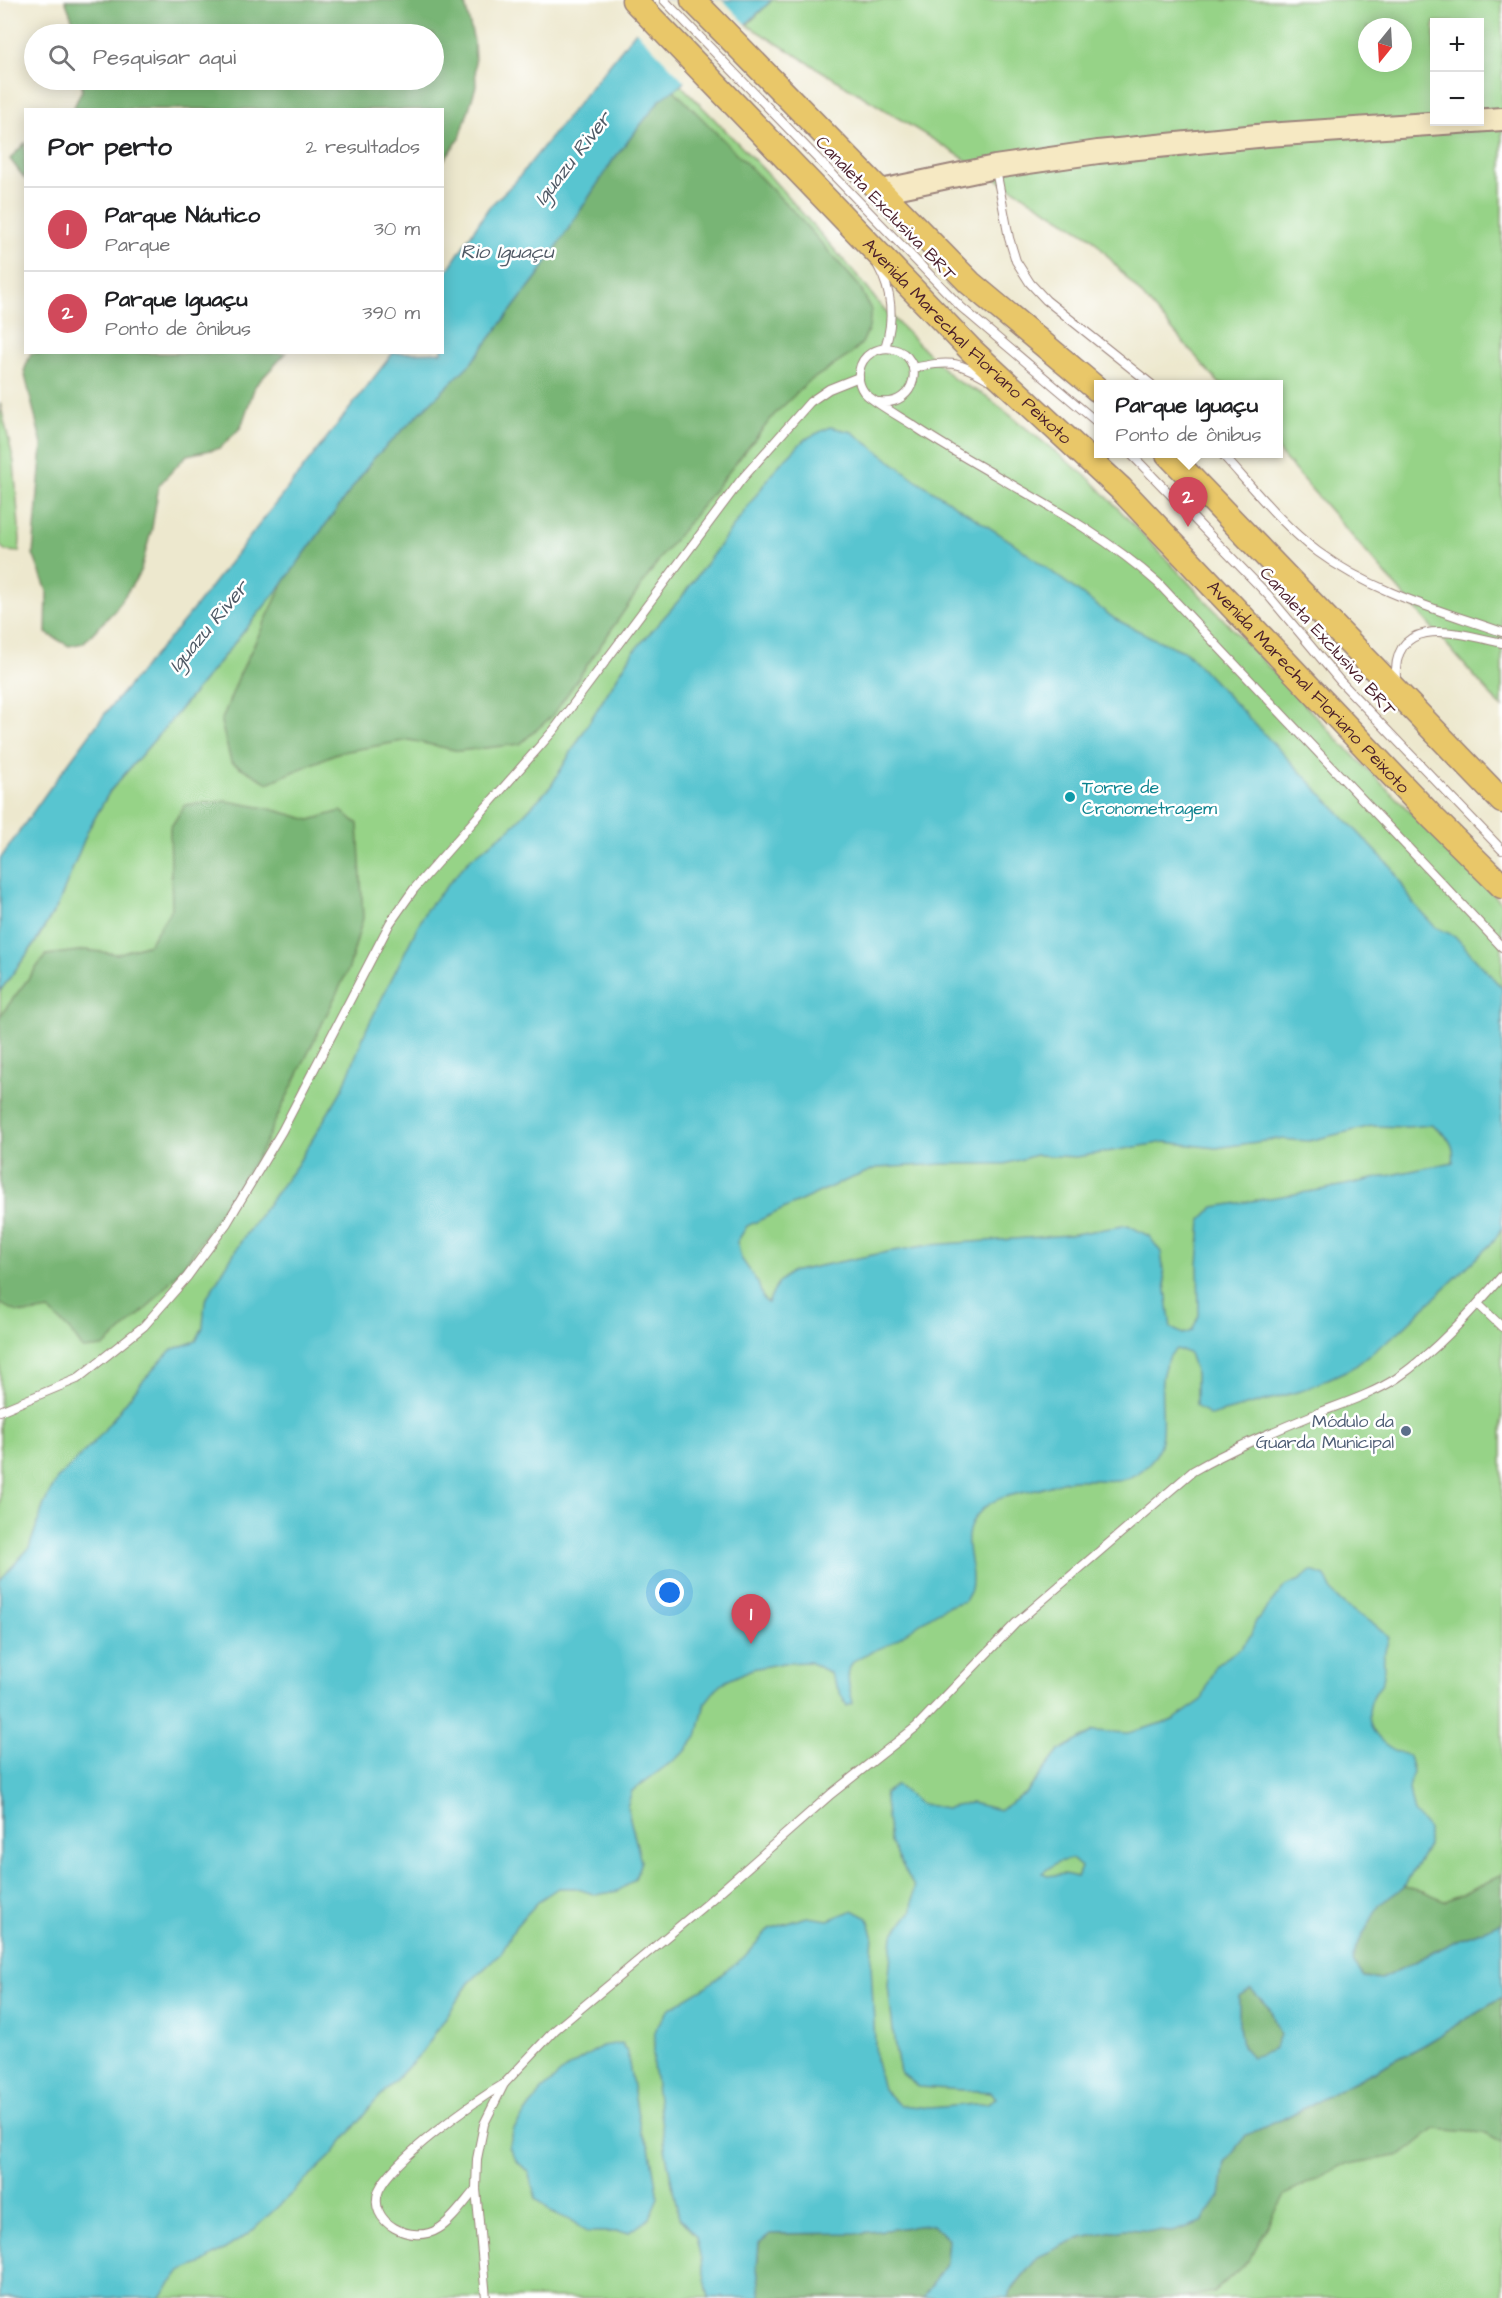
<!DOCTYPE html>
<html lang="pt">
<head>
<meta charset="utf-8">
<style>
	body { margin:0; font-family:"Architects Daughter",sans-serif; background:#f2f2f2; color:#202124 }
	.controls { position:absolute; right:18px; top:18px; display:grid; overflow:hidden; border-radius:0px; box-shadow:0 3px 15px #0003 }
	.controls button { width:54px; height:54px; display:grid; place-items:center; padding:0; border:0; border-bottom:2px solid #e0e0e0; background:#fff; color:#202124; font:30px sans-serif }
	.compass { position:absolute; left:1358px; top:18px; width:54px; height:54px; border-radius:50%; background:#fff; box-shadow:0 3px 15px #0003; rotate:198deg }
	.you { position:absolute; left:670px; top:1593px; width:21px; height:21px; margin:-15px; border:4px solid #fff; border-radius:50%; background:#1a73e8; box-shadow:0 0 0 9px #1a73e833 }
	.badge { display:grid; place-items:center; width:39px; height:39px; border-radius:50%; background:#d1495b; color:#fff; font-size:20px; font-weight:700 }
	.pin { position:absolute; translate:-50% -50px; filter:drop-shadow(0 2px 3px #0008) }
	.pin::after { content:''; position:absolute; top:32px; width:21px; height:18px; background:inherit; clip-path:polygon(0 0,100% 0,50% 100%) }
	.popup { position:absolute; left:1094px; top:380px; width:189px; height:78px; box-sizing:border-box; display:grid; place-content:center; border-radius:0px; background:#fff; filter:drop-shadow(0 2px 4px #0005); font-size:20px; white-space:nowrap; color:#757577 }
	.popup b { font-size:22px; color:#202124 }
	.popup::after { content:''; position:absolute; left:50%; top:100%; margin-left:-12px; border:12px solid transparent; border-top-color:#fff }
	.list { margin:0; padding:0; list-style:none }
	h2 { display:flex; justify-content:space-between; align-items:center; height:78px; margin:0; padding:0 24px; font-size:26px }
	h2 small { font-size:20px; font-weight:400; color:#757577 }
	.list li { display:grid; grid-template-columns:39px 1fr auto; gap:18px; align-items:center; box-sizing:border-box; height:84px; padding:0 24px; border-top:2px solid #e0e0e0 }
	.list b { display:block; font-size:22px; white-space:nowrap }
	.list p { margin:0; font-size:20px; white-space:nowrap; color:#757577 }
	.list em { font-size:20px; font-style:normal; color:#757577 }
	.icon { flex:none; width:33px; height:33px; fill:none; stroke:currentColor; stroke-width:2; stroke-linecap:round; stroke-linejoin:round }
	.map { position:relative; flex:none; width:1502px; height:2298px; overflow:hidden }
	.search { position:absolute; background:#fff; box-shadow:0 3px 15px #0003; left:24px; top:24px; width:420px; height:66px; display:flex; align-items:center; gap:15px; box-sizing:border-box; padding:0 21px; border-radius:33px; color:#757577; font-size:22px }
	.panel { position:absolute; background:#fff; box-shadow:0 3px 15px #0003; left:24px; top:108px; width:420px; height:246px; border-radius:0px }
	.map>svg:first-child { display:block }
</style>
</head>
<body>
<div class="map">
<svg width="1502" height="2298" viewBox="0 0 1502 2298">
	<rect width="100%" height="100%" fill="#fff"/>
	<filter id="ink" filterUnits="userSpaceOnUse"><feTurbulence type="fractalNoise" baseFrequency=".0167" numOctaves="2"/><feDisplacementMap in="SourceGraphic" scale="12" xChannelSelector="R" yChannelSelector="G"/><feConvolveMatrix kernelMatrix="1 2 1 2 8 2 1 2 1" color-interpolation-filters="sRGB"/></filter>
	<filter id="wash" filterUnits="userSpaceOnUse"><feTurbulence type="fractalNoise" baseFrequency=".008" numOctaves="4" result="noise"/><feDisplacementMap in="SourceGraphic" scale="24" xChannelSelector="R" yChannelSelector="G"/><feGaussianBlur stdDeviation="1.35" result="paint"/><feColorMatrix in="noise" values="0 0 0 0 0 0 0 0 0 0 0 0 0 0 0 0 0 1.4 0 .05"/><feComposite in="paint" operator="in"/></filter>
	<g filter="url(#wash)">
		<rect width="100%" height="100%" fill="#ede8ce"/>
		<!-- green -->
		<g fill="#96d387" stroke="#707959" stroke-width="1.5" fill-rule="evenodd">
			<path d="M772 0H1502V708L1278 451V384H1220L1091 237 747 25ZM1434 22H1480V122H1434ZM1367 27H1403V63H1367Z"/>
			<polygon points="681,85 767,173 861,280 880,305 955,380 986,396 1092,481 1342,744 1502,903 1502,2298 0,2298 0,991 33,946 58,905 88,830 110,791 174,717 284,582 373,459 673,89"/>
			<polygon points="0,403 14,462 20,540 19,552 6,551 0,546"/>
		</g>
		<!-- forest -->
		<g fill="#78b574" stroke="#616a50" stroke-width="1.5">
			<polygon points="65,0 464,0 474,41 476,86 460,138 443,161 442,110 73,109 82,90 82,80 434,80 434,34 78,34"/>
			<polygon points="673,89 794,212 860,287 871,310 869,328 862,343 850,355 808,382 774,415 661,557 553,715 520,744 459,751 409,740 337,753 268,783 231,762 221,722 239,676 284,582 373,459 471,363 539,274 613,160 660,100"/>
			<polygon points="25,143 25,179 10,159"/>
			<polygon points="31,353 286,353 255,386 241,427 220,448 187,455 159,485 152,528 140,573 115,610 83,643 69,646 46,633 47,591 33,554 42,445 24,371"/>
			<path d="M226 801 271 809 310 820 341 811 358 824 363 918 349 968 260 1153 186 1263 147 1308 103 1347 83 1349 72 1333 49 1310C27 1314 19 1316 0 1303V1016L46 955 86 950 117 954 149 944 172 908 170 828 185 805Z"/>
			<polygon points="1502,1875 1502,1923 1462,1938 1381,1979 1364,1977 1353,1962 1356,1947 1380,1904 1404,1887 1423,1891 1446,1901"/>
			<polygon points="1251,1989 1270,2009 1280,2035 1273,2050 1252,2057 1242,2046 1239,2026 1239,1997"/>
			<polygon points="1502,1997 1502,2143 1484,2133 1435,2129 1402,2155 1343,2165 1285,2195 1249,2260 1214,2292 1183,2298 1008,2298 1010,2292 1038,2257 1081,2237 1125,2229 1172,2232 1220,2196 1225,2162 1246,2135 1283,2119 1426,2044"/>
			<polygon points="933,2224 948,2239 946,2263 923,2298 761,2298 757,2268 759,2243 770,2234 861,2233"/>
		</g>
		<!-- water -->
		<g fill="#58c5d0" stroke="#51727e" stroke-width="1.5" fill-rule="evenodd">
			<polygon points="661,0 772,0 681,85 660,100 613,160 539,274 471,363 373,459 284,582 174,717 110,791 88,830 58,905 33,946 0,991 0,859 47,792 107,711 188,616 393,353 442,352 443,277 489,207 515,182"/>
			<path d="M830 427 852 432 916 480 1012 542 1115 619 1155 639 1186 652 1392 868 1413 903 1435 927 1455 936 1502 988V1227L1494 1241 1401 1330 1354 1367 1304 1390 1210 1416 1196 1405V1374L1189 1353 1176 1349C1144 1379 1180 1434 1148 1465 1121 1491 1099 1475 1066 1481 1056 1483 1046 1488 1036 1490 1014 1495 993 1496 978 1514 956 1539 977 1563 971 1589 970 1593 967 1597 965 1601 935 1608 916 1628 891 1643 882 1649 860 1654 853 1662 844 1673 850 1690 853 1703L847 1706 829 1672 809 1662 783 1663 752 1669 720 1684 705 1703 697 1737 685 1752 632 1791 627 1807 641 1861 635 1879 618 1891 596 1895 575 1888H558L540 1900 516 1926 501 1953 469 1983 423 2051 373 2104 330 2157 249 2234 203 2263 180 2272 160 2298H0V1580L29 1548 44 1504 57 1479 97 1439 141 1383 171 1350 196 1341 203 1327 205 1301 243 1238 297 1165 343 1088 366 1030 426 910 469 860 511 828 551 786 588 724 633 652 681 598 776 468 805 439ZM1431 1125C1446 1134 1456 1143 1453 1162L1326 1189 1214 1207 1201 1220 1198 1266 1199 1315 1192 1331 1183 1334 1171 1328 1161 1252 1149 1236 1128 1225 1069 1235 930 1245 887 1252 791 1272 778 1283 768 1303 763 1299 758 1283 741 1258 737 1242 747 1226 835 1185 877 1168 943 1164H1005L1036 1155 1077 1157 1165 1142 1216 1148 1278 1139 1309 1141 1372 1126 1407 1127Z"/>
			<path d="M1311 1571 1325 1576C1328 1582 1331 1591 1336 1597 1352 1615 1373 1618 1389 1638 1387 1644 1385 1650 1384 1656 1383 1664 1385 1673 1383 1680 1381 1686 1376 1691 1373 1697 1360 1727 1381 1747 1409 1756L1413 1771 1409 1789 1414 1813 1428 1828V1846L1404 1887 1380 1904 1356 1947 1353 1962 1364 1977 1381 1979 1462 1938 1502 1923V1997L1426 2044 1283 2119 1246 2135 1225 2162 1220 2196 1202 2222 1172 2232 1125 2229 1081 2237 1038 2257 1010 2291 1008 2298H923L946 2263 948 2239 933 2224 861 2233 770 2234 759 2243 757 2268 761 2298H709L696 2236 679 2218 666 2154 653 2065 655 2029 670 2008 704 1988 744 1957 769 1929 807 1917 828 1920 853 1910 868 1918 873 1935 871 1965 876 2062 883 2089 899 2105 930 2108 987 2103 996 2098 991 2092 919 2087 900 2072 895 2048 888 1985 893 1935 912 1911 914 1887 890 1842 884 1793 897 1785 920 1804 946 1808 971 1803 1000 1810 1026 1793 1059 1751 1094 1731 1128 1733 1173 1720 1202 1700 1215 1666 1242 1647 1250 1637 1255 1623 1285 1586 1300 1580ZM1072 1859 1081 1867 1077 1877 1064 1874 1047 1876 1042 1873 1058 1862ZM1251 1989 1270 2009 1280 2035 1273 2050 1252 2057 1242 2046 1239 2026V1997Z"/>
			<polygon points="621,2043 627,2052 641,2133 649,2146 658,2197 650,2218 630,2232 586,2232 572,2221 553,2213 536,2198 528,2172 516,2160 509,2147 514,2129 540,2092 567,2068 602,2046"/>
		</g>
		<!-- pier -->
		<polygon fill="#ede8ce" points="657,0 723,0 749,27 687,84 635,30"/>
	</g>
	<g filter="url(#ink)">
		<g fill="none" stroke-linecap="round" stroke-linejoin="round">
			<defs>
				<g id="lane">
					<polyline points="664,0 961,307 1098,423"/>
					<polyline points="996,170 1009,238 1016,261 1030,283 1046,300 1151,384"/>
					<path d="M878 266C893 293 894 320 885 348"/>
					<path d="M913 368C949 361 956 360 988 379"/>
					<path d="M879 402C917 407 927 357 893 349 886 347 878 349 871 353 858 361 855 380 864 392 871 401 906 420 917 428 996 480 1088 520 1158 583L1502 947"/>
					<polyline points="1131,454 1268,595 1340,681 1502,850"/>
					<path d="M1222 454C1252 487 1281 524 1318 552 1372 592 1439 610 1502 632"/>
					<path d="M1396 681C1391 611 1461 634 1502 643"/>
					<polyline points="1478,1304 1502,1327"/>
					<polyline points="0,1411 77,1379 144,1326 187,1277 227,1223 282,1131 390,923 414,889 554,730 741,480 810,402 829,389 859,377"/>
					<path d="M476 2189C466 2200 451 2222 438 2229 413 2245 366 2223 379 2190 393 2159 473 2102 504 2084"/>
					<path d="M486 2298 476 2189 477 2159 484 2124 504 2084 555 2030 706 1904 831 1794 916 1727 1016 1623 1193 1471C1231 1449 1272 1432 1313 1415 1341 1404 1371 1395 1397 1378 1435 1352 1472 1311 1502 1276"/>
				</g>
				<polyline id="secondary" points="881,191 995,167 1098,152 1267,135 1502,119"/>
				<g id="primary">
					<path id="s1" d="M634 0 971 350 1121 489 1434 819 1502 886"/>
					<polyline points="693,0 970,283 1098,390"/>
					<polyline points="1168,454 1502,801"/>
				</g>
			</defs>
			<!-- lane casing -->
			<use href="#lane" stroke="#9c847c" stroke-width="10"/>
			<!-- secondary casing -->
			<use href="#secondary" stroke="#9c847c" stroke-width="26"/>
			<!-- primary casing -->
			<use href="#primary" stroke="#9c847c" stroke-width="27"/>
			<!-- lane -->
			<use href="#lane" stroke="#fff" stroke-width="8"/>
			<!-- secondary -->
			<use href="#secondary" stroke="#f6e9c3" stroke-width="22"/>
			<!-- primary -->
			<use href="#primary" stroke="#e9c769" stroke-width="24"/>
		</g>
	</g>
	<!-- markers -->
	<circle fill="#0f9aa8" stroke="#fff" stroke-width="2" cx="1070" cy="797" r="6"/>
	<circle fill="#5c6f8a" stroke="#fff" stroke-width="2" cx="1406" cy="1431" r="6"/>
	<g text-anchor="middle" stroke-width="5" stroke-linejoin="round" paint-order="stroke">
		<!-- street labels -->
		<g font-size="18" fill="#4a1f2b" stroke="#fff">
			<text transform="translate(886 208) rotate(46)" y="6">Canaleta Exclusiva BRT</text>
			<text dy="6" stroke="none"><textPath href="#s1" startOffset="477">Avenida Marechal Floriano Peixoto</textPath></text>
			<text transform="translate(1328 641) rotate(48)" y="6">Canaleta Exclusiva BRT</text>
			<text dy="6" stroke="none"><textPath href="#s1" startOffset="963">Avenida Marechal Floriano Peixoto</textPath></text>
		</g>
		<!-- culture labels -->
		<g font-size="18" fill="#0d838f" stroke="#fff" text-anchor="start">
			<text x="1082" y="793">Torre de<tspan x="1082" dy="21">Cronometragem</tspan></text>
		</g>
		<!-- service labels -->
		<g font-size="18" fill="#4e5e75" stroke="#fff" text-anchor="end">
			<text x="1394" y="1427">Módulo da<tspan x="1394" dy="21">Guarda Municipal</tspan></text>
		</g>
		<!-- water labels -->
		<g font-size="20" font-style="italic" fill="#4f5965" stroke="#fff">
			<text transform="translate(572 158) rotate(-52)" y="7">Iguazu River</text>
			<text x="507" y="258">Rio Iguaçu</text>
			<text transform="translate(208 626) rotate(-50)" y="7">Iguazu River</text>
		</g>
	</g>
</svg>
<div class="controls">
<button>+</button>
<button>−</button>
</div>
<svg class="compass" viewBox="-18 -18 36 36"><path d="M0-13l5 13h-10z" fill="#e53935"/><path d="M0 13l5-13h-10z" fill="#757577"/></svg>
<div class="you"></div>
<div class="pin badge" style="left:751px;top:1644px">1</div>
<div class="pin badge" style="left:1188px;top:527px">2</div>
<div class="popup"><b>Parque Iguaçu</b>Ponto de ônibus</div>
<div class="search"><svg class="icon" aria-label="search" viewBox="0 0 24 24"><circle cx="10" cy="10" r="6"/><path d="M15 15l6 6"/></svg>Pesquisar aqui</div>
<section class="panel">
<h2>Por perto<small>2 resultados</small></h2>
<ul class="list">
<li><span class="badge">1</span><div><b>Parque Náutico</b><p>Parque</p></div><em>30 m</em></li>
<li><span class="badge">2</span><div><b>Parque Iguaçu</b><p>Ponto de ônibus</p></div><em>390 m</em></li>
</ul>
</section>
</div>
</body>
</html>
